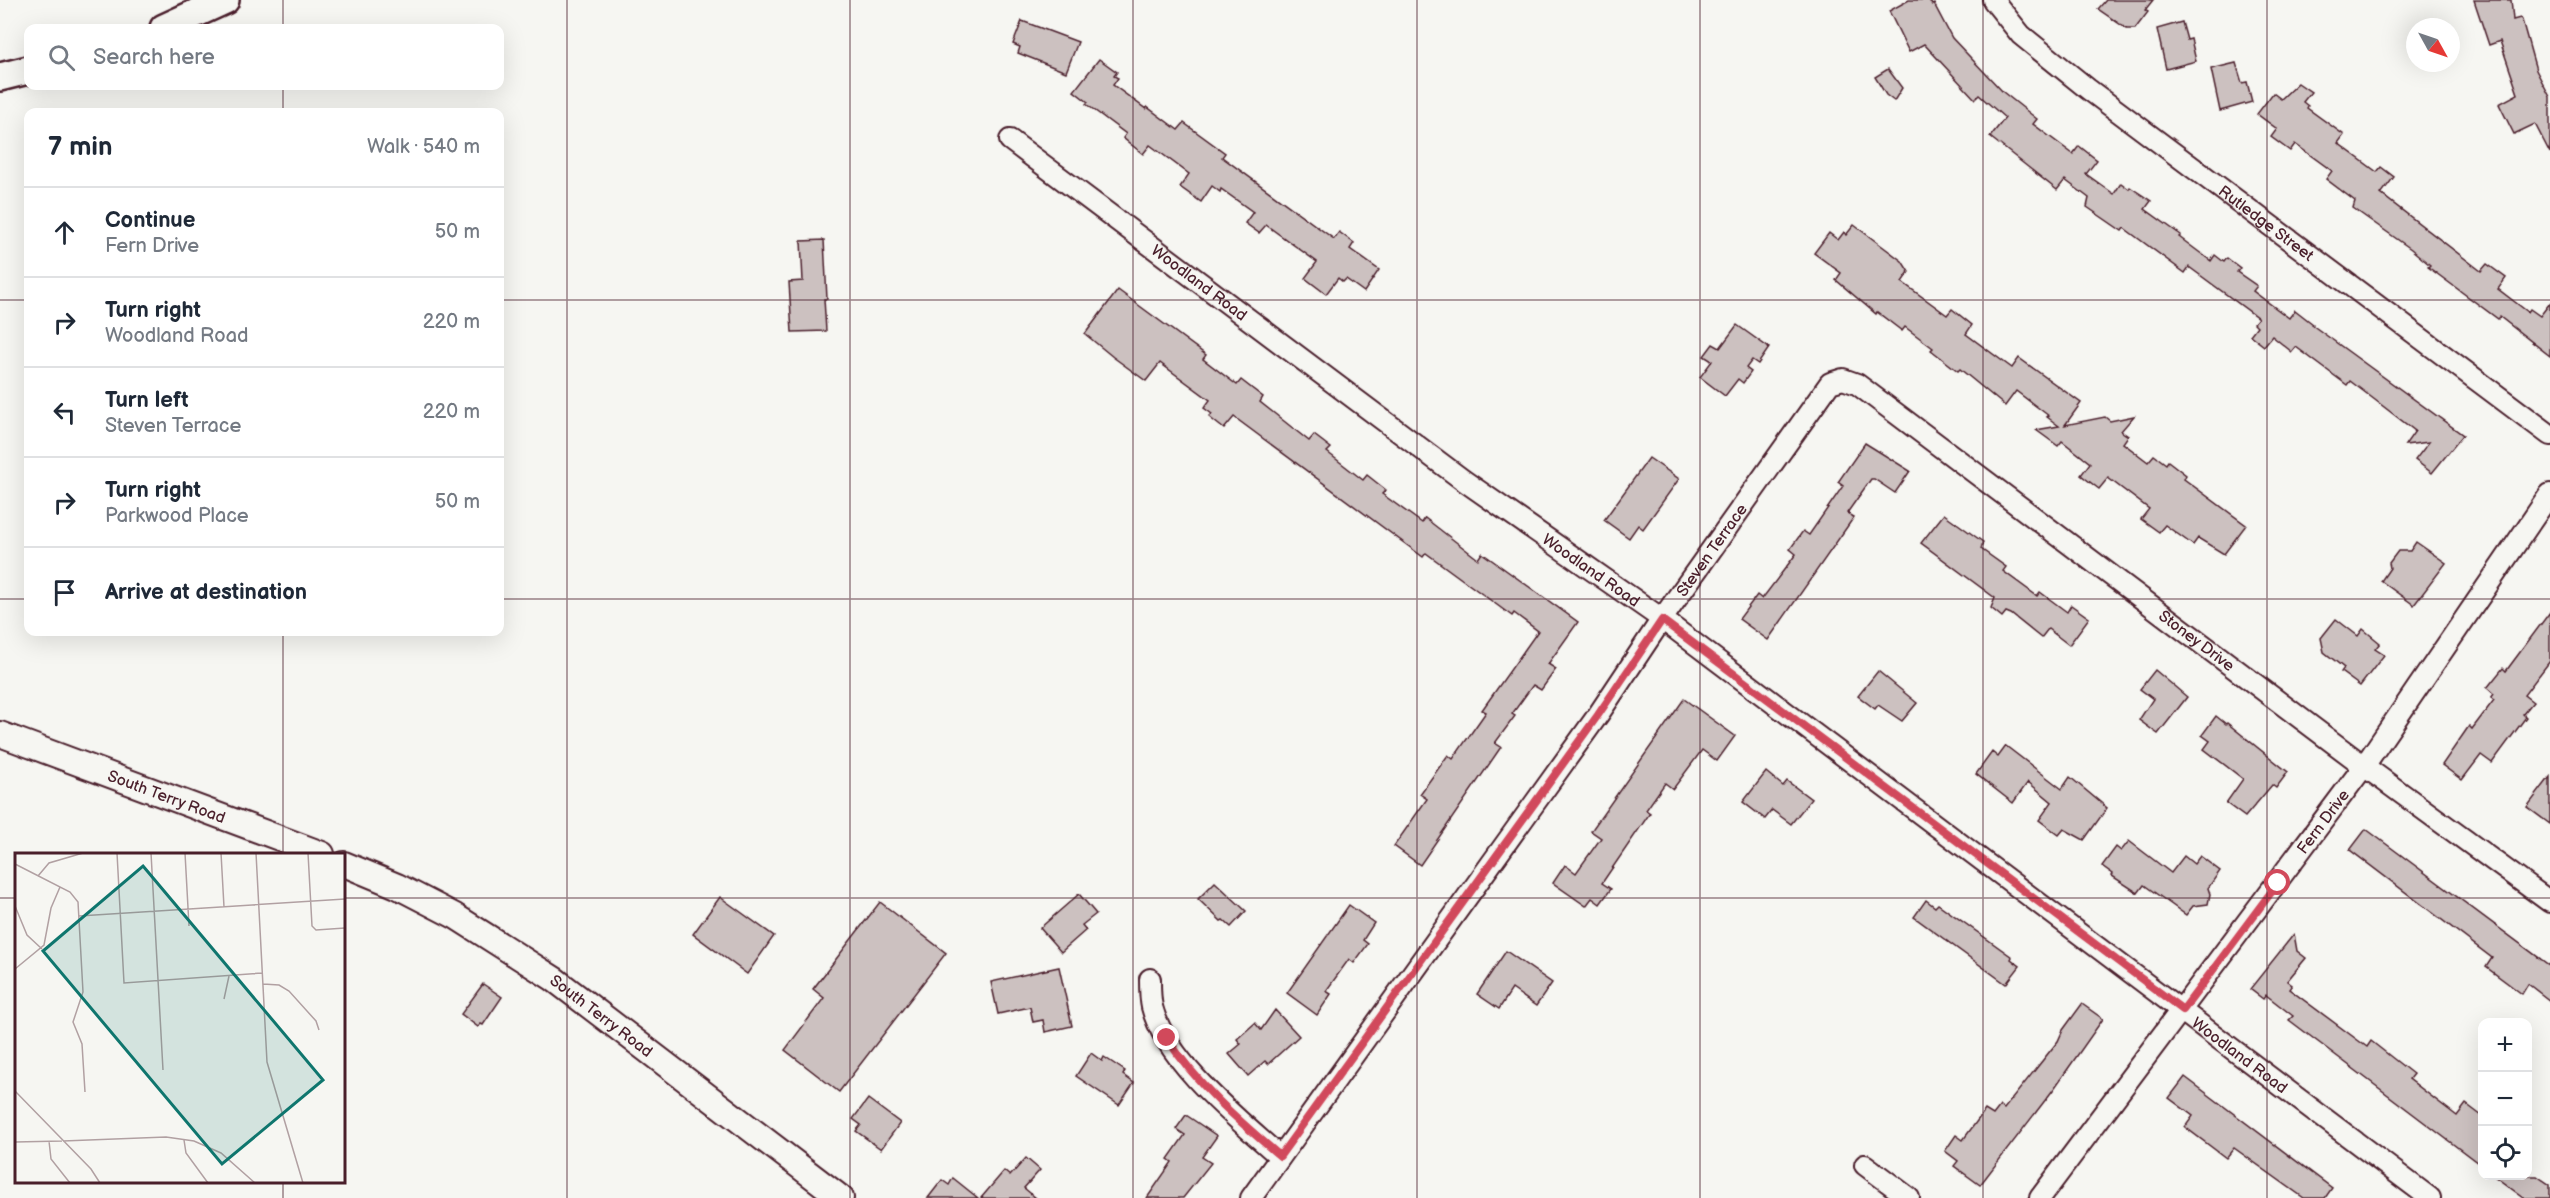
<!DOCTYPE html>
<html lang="en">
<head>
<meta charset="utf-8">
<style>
	body { margin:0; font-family:"Balsamiq Sans",sans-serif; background:#f2f2f3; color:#1f2937 }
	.controls { position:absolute; right:18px; bottom:18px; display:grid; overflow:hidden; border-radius:12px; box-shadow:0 6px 24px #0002 }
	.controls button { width:54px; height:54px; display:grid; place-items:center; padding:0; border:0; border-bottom:2px solid #e0e1e3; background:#fff; color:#1f2937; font:30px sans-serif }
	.compass { position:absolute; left:2406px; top:18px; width:54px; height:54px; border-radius:50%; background:#fff; box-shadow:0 6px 24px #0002; rotate:130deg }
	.stop { position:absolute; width:18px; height:18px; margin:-14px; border:4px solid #d1495b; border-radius:50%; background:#fff }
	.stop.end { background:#d1495b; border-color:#fff; box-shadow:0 2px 6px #0008 }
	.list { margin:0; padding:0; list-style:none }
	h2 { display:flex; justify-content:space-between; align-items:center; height:78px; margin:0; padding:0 24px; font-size:26px }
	h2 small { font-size:20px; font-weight:400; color:#747a83 }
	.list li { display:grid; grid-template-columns:39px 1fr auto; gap:18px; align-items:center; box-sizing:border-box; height:90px; padding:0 24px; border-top:2px solid #e0e1e3 }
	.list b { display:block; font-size:22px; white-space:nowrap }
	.list p { margin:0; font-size:20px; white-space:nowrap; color:#747a83 }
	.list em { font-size:20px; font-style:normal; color:#747a83 }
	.icon { flex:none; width:33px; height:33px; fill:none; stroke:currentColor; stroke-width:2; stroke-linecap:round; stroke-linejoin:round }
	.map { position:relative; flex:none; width:2550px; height:1198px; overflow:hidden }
	.search { position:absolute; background:#fff; box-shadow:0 6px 24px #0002; left:24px; top:24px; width:480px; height:66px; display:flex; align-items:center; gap:15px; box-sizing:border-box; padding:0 21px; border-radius:12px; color:#747a83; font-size:22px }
	.panel { position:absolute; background:#fff; box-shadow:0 6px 24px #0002; left:24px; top:108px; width:480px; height:528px; border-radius:12px }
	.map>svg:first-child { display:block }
</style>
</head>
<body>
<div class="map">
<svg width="2550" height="1198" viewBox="0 0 2550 1198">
	<rect width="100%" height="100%" fill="#f6f6f2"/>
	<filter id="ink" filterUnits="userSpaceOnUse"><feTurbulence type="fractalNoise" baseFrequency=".0167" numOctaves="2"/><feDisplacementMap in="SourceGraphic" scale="12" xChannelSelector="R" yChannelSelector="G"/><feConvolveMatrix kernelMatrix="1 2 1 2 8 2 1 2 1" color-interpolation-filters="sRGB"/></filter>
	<g filter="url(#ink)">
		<!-- building -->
		<g fill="#ccc1c0" stroke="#4a1f2b" stroke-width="1.5">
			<polygon points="1909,0 1929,0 1932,5 1934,4 1952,38 2003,92 2037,119 2033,124 2073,154 2079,146 2097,160 2086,174 2114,194 2121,183 2129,189 2130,187 2151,201 2145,209 2181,235 2179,237 2211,261 2215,255 2224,262 2227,258 2240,268 2237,272 2257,286 2253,291 2289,318 2295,310 2313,324 2312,325 2463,435 2432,473 2415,460 2429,442 2405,445 2415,431 2375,400 2350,381 2347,385 2296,347 2292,352 2272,336 2264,346 2250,335 2257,326 2254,323 2258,318 2189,267 2185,273 2124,228 2122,231 2087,207 2089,198 2065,180 2057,190 1990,137 2005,118 1979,95 1975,99 1924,44 1909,52 1889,11"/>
			<polygon points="2106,0 2153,0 2145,10 2148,12 2135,29 2127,29 2098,9"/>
			<polygon points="2474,0 2511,0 2513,20 2520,18 2522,20 2536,70 2550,97 2550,153 2535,124 2514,134 2499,104 2518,94 2500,41 2489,45"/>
			<polygon points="1022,21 1078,42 1066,72 1018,53 1020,47 1013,44"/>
			<polygon points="2182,22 2187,40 2191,39 2196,61 2166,69 2157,29"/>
			<polygon points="1099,59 1117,72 1114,76 1118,78 1113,85 1146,109 1147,107 1178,130 1184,123 1225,153 1222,157 1334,239 1339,232 1354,243 1350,249 1379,270 1364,292 1346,279 1343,282 1338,278 1326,294 1305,278 1317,262 1266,225 1259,233 1245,223 1253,212 1221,189 1220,192 1212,186 1201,202 1180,187 1189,174 1150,145 1143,154 1123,138 1126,134 1086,104 1088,102 1074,91"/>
			<polygon points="2236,63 2242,83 2247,82 2252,102 2220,111 2211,69"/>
			<polygon points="1888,69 1902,88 1894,101 1886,95 1875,77"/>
			<polygon points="2298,83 2311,92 2303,102 2308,106 2307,108 2344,135 2338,143 2377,172 2381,167 2394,177 2381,194 2481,271 2487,264 2506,278 2498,289 2528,312 2530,309 2540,316 2550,303 2550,356 2500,317 2498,319 2428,267 2430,265 2411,249 2353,208 2355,201 2326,179 2332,171 2295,144 2290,151 2271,137 2277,129 2257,114 2273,93 2281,99"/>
			<polygon points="1854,225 1902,261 1909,272 1902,282 1947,315 1952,309 1972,325 1966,334 2012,368 2019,358 2081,403 2065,425 2105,417 2110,421 2134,416 2121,431 2128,436 2123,443 2148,462 2154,455 2166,464 2168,461 2186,475 2184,479 2246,525 2224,554 2198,538 2193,545 2165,525 2159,532 2141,519 2149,509 2108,478 2099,489 2081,475 2090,463 2062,441 2058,446 2036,430 2059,426 2047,417 2049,416 2016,391 2005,406 1960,369 1958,371 1931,350 1933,348 1905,327 1902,331 1877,312 1876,314 1836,280 1841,273 1814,253 1829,233 1838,240 1844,232 1846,235"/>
			<polygon points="824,240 827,299 824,299 826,331 792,332 789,282 803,281 801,241"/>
			<polygon points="1118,290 1206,355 1203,359 1237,385 1241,380 1263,397 1260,402 1309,441 1314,435 1331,448 1327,452 1363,480 1367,475 1386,490 1382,494 1422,523 1425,518 1478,559 1482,553 1578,622 1548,664 1556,669 1541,690 1533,685 1512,714 1515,716 1495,743 1501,747 1420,865 1394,846 1427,799 1420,794 1448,755 1453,759 1486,712 1482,710 1538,631 1514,613 1512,616 1426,553 1423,557 1234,417 1224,429 1209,417 1212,414 1204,408 1210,400 1160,363 1146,381 1113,357 1085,334"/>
			<polygon points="1737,325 1769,348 1758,364 1752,360 1746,368 1751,372 1743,383 1738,379 1725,396 1700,377 1712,361 1704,356 1713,344 1720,348"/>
			<polygon points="1865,443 1910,471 1895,493 1874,479 1871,479 1847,513 1854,517 1768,640 1739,619 1757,595 1762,599 1796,554 1790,549 1803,531 1809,535 1843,486 1838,482"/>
			<polygon points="1649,458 1679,479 1643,529 1638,525 1629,538 1604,520"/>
			<polygon points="1944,514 1983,542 1981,549 2006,567 2003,571 2037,596 2040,592 2067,612 2071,605 2089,618 2069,645 2048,629 2041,638 2011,614 2006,612 2002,617 1991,608 1995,598 1921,543"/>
			<polygon points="2416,542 2446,563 2414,605 2381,581 2390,568 2389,563 2398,551 2410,551"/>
			<polygon points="2550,612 2550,661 2524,695 2533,702 2523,714 2526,717 2492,763 2481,755 2462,780 2442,765 2469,726 2472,729 2494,700 2491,698 2494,694 2487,688 2503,668 2506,671"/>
			<polygon points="2336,619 2358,636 2363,629 2380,643 2375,649 2384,655 2360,686 2341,672 2344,668 2324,652 2321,638"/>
			<polygon points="2155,670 2187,697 2158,734 2139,720 2153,699 2140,689"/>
			<polygon points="1878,671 1917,703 1902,721 1878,705 1875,709 1858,696"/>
			<polygon points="1684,699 1735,736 1717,761 1702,750 1673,789 1665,783 1646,810 1650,813 1602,883 1611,889 1600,904 1592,898 1586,906 1553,883 1565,865 1576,873 1601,838 1591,831"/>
			<polygon points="2216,716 2226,724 2227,723 2288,772 2276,788 2272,785 2245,817 2226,803 2243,779 2204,749 2210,741 2202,735"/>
			<polygon points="2006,746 2062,789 2070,777 2107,808 2084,840 2064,829 2059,835 2039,820 2052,802 2028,782 2013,803 1976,774 1992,752 1998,757"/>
			<polygon points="1766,772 1783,786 1787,781 1811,799 1791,824 1772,810 1765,819 1743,802"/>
			<polygon points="2550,777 2550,824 2527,807"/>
			<polygon points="2366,829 2550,966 2550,1001 2528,984 2522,994 2486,967 2492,958 2350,850"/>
			<polygon points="2129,841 2171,873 2184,856 2194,864 2200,856 2220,871 2208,888 2210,894 2208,904 2193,906 2186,915 2144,885 2138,893 2112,876 2113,874 2102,866 2116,847 2121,851"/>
			<polygon points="1215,882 1246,911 1231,927 1223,920 1221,921 1198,899"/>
			<polygon points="1079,894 1096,914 1082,925 1086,930 1061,952 1040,928"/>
			<polygon points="720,897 774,936 747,974 693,934"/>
			<polygon points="1926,900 1935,907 1938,904 2012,957 2011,959 2020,966 2006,984 1914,917"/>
			<polygon points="880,902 946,953 839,1092 785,1050 824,998 813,989"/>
			<polygon points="1349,905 1374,923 1363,940 1368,944 1354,963 1349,959 1326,991 1331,994 1317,1015 1287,993"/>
			<polygon points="2294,934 2297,951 2306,958 2287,981 2292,985 2289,989 2367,1047 2371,1041 2413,1074 2409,1079 2457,1116 2466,1104 2482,1116 2482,1166 2289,1020 2293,1016 2266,995 2263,999 2250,989"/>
			<polygon points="1506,951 1552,983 1536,1006 1512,989 1499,1009 1477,994"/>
			<polygon points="1059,967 1072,1026 1045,1032 1043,1020 1033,1022 1030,1007 998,1014 991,982"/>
			<polygon points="483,984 502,997 483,1025 481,1024 478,1027 461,1014"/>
			<polygon points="2082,1004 2103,1019 2053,1090 1980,1185 1954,1166 1958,1161 1945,1151 1956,1135 1963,1140 1985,1110 1993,1115 2000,1106 2004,1109 2058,1041 2063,1030"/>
			<polygon points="1275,1010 1299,1036 1268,1064 1265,1061 1248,1076 1229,1054 1241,1044 1237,1039 1255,1023 1261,1030"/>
			<polygon points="1091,1053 1102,1061 1104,1057 1125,1071 1123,1075 1134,1083 1119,1105 1076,1076"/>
			<polygon points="2185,1077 2332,1188 2325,1198 2304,1198 2234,1148 2226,1158 2185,1127 2193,1116 2169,1098"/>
			<polygon points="868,1099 900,1123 881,1149 856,1131 861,1125 853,1119"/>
			<polygon points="1186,1115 1217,1136 1202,1157 1211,1163 1183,1198 1147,1198 1172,1162 1168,1159 1185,1135 1176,1129"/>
			<polygon points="1026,1158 1040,1170 1024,1188 1036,1198 981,1198 1004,1171 1010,1176"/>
			<polygon points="2494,1176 2537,1176 2550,1185 2550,1198 2524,1198"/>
			<polygon points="953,1178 978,1198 928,1198 942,1180 949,1185"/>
		</g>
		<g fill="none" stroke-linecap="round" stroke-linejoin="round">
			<defs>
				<g id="minor">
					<path id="s1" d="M1993 0 2021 35 2088 89 2550 435"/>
					<path id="s2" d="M1010 140 1463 480 1662 619 2430 1198"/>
					<path d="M1150 979C1150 988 1150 998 1152 1007 1166 1062 1239 1120 1280 1157"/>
					<polyline points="1865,1165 1909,1198"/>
					<path id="s3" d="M1251 1198 1598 715 1662 619 1830 383 1843 379 1857 384 2364 766 2550 902"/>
					<path id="s4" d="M2040 1198 2364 766 2550 494"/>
				</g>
				<g id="tertiary">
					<path id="s5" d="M0 734 322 854"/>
					<path id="s6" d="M344 864 397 886 455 916 554 979 841 1198"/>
				</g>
				<g id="secondary">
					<polyline points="164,28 225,0"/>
					<polyline points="0,77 28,70"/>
				</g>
			</defs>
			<!-- minor casing -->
			<use href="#minor" stroke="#4a1f2b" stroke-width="24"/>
			<!-- tertiary casing -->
			<use href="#tertiary" stroke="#4a1f2b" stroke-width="28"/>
			<!-- secondary casing -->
			<use href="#secondary" stroke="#4a1f2b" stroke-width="32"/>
			<!-- minor -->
			<use href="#minor" stroke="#f6f6f2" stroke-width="20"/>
			<!-- tertiary -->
			<use href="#tertiary" stroke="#f6f6f2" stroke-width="24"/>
			<!-- secondary -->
			<use href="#secondary" stroke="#f6f6f2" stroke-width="27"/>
		</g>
	</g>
	<g fill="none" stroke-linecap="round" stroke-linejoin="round" filter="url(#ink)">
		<!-- route -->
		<path stroke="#d1495b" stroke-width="8" d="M1167 1038C1196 1084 1239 1121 1280 1156L1598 715 1662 620 2183 1010 2278 883"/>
	</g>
	<!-- grid -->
	<path fill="none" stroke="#4a1f2b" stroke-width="1.5" stroke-opacity="0.55" d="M283 0V28M567 0V1198M850 0V1198M1133 0V1198M1417 0V1198M1700 0V1198M1983 0V1198M2267 0V1198M283 86V112M0 300H28M500 300H2550M0 599H28M500 599H2550M283 632V854M0 898H16M344 898H2550M283 1182V1198"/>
	<g text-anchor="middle" stroke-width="4.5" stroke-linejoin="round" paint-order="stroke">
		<!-- street labels -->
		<g font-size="16" fill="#4a1f2b" stroke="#f6f6f2">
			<text dy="6" stroke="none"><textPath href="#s1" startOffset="354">Rutledge Street</textPath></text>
			<text dy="6" stroke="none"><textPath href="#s2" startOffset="237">Woodland Road</textPath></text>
			<text dy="6" stroke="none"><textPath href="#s3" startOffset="795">Steven Terrace</textPath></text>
			<text dy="6" stroke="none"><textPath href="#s2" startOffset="723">Woodland Road</textPath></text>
			<text dy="6" stroke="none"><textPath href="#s3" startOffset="1454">Stoney Drive</textPath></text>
			<text dy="6" stroke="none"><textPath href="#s5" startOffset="178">South Terry Road</textPath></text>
			<text dy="6" stroke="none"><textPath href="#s4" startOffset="471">Fern Drive</textPath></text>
			<text dy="6" stroke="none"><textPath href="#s6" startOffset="300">South Terry Road</textPath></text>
			<text dy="6" stroke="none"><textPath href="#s2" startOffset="1533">Woodland Road</textPath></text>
		</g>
	</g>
	<!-- overview -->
	<g transform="translate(15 853)">
		<rect width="330" height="330" fill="#f6f6f2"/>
		<path fill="none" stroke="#b1a0a2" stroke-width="1.5" d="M102 0 109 130 247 120M136 0 148 217M170 0 174 73M206 0 209 54M241 0 252 209 288 330M293 0 297 73 301 77 330 75M0 11 55 39 63 49 68 139 58 169 67 191 70 239M23 23 34 10 68 0M0 53 12 82 27 96M64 63 330 46M0 116 29 92 36 55 45 34M0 122V143M248 131 264 132 274 138 301 168 304 177M209 146 214 123M0 238 76 316 85 330M169 287 171 300 193 330M34 288 36 306 55 330M48 288 151 284 179 288 206 300 240 330M0 289 47 288"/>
		<path fill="#0f766e" fill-opacity="0.15" stroke="#0f766e" stroke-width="3" d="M128 13 308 227 207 311 28 98Z"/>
		<rect width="330" height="330" fill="none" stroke="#4a1f2b" stroke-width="3"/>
	</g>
</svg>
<div class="controls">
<button>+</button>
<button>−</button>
<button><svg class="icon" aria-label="locate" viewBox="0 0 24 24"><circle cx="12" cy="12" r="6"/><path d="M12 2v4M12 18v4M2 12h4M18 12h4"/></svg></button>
</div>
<svg class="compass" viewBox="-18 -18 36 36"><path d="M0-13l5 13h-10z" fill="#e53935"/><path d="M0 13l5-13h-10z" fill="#747a83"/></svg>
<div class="stop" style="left:2278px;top:883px"></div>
<div class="stop end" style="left:1167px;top:1038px"></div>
<div class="search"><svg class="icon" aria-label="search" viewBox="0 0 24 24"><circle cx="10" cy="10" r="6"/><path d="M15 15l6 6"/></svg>Search here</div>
<section class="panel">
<h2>7 min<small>Walk · 540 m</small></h2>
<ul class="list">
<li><svg class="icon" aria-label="ahead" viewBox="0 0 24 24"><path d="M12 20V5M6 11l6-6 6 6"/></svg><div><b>Continue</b><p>Fern Drive</p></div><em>50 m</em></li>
<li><svg class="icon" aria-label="right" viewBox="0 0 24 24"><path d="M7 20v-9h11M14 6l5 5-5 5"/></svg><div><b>Turn right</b><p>Woodland Road</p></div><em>220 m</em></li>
<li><svg class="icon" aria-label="left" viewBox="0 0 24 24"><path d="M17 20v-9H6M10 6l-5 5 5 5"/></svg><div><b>Turn left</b><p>Steven Terrace</p></div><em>220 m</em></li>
<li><svg class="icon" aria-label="right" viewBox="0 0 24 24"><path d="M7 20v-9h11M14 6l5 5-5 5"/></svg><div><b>Turn right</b><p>Parkwood Place</p></div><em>50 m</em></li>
<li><svg class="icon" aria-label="arrive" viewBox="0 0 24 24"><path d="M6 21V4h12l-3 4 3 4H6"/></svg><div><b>Arrive at destination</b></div></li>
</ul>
</section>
</div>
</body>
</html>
